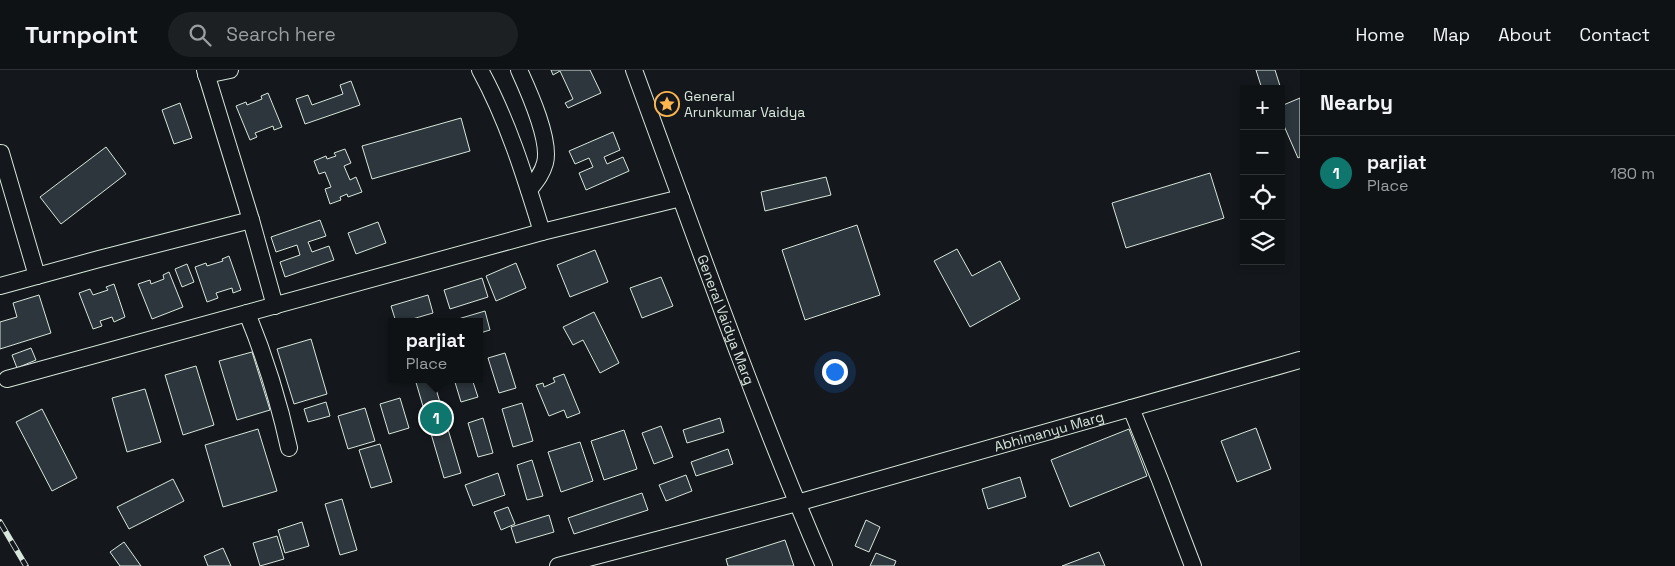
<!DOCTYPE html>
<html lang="en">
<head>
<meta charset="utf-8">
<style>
	body { margin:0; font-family:"Space Grotesk",sans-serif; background:#1d2022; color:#f1f3f6 }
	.controls { position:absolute; right:15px; top:15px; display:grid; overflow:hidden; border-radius:0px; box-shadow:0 2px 8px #0003 }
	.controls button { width:45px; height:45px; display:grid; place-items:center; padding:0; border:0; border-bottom:1px solid #2f3234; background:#0f1215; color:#f1f3f6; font:25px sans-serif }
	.you { position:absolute; left:834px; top:301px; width:18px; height:18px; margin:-12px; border:4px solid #fff; border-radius:50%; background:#1a73e8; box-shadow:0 0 0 8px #1a73e833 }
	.badge { display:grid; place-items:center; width:32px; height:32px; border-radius:50%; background:#0f766e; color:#fff; font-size:16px; font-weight:700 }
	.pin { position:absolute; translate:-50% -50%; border:2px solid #fff; box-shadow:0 1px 5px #0006 }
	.popup { position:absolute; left:388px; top:248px; width:95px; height:65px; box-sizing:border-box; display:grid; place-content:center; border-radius:0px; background:#0f1215; filter:drop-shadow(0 1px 4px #0005); font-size:16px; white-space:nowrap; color:#9b9ea0 }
	.popup b { font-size:19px; color:#f1f3f6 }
	.popup::after { content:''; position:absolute; left:50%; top:100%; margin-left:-10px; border:10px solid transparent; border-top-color:#0f1215 }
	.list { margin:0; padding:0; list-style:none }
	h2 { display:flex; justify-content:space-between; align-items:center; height:65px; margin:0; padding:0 20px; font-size:21px }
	h2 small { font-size:16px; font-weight:400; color:#9b9ea0 }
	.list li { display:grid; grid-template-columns:32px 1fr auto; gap:15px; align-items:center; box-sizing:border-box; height:75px; padding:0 20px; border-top:1px solid #2f3234 }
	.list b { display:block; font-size:19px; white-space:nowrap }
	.list p { margin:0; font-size:16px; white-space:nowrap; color:#9b9ea0 }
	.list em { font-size:16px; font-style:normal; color:#9b9ea0 }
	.icon { flex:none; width:28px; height:28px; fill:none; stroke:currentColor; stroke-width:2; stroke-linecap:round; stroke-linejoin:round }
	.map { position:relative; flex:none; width:1300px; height:496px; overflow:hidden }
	header { display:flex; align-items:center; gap:30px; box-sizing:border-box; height:70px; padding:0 25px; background:#0f1215; border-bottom:1px solid #2f3234 }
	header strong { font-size:24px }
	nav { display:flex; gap:28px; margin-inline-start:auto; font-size:18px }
	.search { width:350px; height:45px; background:#1d2022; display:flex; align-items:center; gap:12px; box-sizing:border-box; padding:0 18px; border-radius:28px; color:#9b9ea0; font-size:19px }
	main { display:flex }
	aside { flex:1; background:#0f1215 }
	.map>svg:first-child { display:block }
</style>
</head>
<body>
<header>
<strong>Turnpoint</strong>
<div class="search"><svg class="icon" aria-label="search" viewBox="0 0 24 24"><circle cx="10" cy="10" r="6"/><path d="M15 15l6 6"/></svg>Search here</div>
<nav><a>Home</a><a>Map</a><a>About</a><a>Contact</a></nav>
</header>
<main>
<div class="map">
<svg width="1300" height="496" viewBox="0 0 1300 496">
	<rect width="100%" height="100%" fill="#14181c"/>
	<!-- building -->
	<g fill="#2c363c" stroke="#d8e6dc">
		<polygon points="551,0 590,0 601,23 568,38 565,33 573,29 560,1 553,5"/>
		<polygon points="1256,0 1275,0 1281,19 1262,19"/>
		<polygon points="351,11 360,35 305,54 296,29 308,25 312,35 343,24 340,15"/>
		<polygon points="268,23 282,57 274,60 273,56 255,63 257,67 250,70 236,36 246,32 247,35 262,29 261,26"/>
		<polygon points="1300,28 1300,87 1298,88 1281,49 1281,36"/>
		<polygon points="180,33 192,68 174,74 162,40"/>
		<polygon points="461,48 470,81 372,109 362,76"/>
		<polygon points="613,62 620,80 604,87 607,94 623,87 629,101 586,120 579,103 593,97 589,88 575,94 569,81"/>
		<polygon points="106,77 126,104 61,154 40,127"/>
		<polygon points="345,79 351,93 344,96 350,110 356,107 362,122 348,127 347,124 340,127 341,130 330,134 325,119 331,117 325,102 319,104 314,91 326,86 327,89 336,86 334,83"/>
		<polygon points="1210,103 1224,148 1126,178 1112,133"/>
		<polygon points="826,107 831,125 765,141 761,122"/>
		<polygon points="320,150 326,166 308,172 312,182 329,176 334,190 285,207 280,192 300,185 297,175 276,182 271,167"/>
		<polygon points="378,152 386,173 356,184 348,163"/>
		<polygon points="857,155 880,225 805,250 782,180"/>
		<polygon points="957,179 972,206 1000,191 1020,229 970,257 934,191"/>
		<polygon points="595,180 608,212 570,227 557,195"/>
		<polygon points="229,186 241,220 233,223 232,218 216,223 218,228 207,232 195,197 206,193 207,196 223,191 222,189"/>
		<polygon points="516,193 526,218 496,231 486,206"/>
		<polygon points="187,194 194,212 182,217 175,199"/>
		<polygon points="169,202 183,237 152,249 138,214 150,210 151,214 164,209 163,205"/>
		<polygon points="661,207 673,236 642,248 630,218"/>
		<polygon points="482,208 488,227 450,239 444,220"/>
		<polygon points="114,214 125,247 114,252 112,247 100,251 102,256 93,259 79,223 90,219 93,225 108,220 106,217"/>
		<polygon points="39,225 51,263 0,279 0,252 17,247 13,233"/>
		<polygon points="428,225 433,243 402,252 396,252 391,236"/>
		<polygon points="485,241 490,260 480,263 480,252 448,252"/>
		<polygon points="594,242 619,293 600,303 583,270 573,275 563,257"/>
		<polygon points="311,269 327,324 294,334 277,279"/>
		<polygon points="31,278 36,290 17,298 12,285"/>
		<polygon points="252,282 270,340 237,350 219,291"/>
		<polygon points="505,283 516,318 499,323 488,288"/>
		<polygon points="196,296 214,355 183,365 165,305"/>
		<polygon points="564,304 580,343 567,348 564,340 549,346 536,315 543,313 544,317 555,312 553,308"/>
		<polygon points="415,309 433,309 461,403 444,408"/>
		<polygon points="454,309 472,309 478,327 461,332"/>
		<polygon points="145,319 161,372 127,382 112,328"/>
		<polygon points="400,328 409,358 389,364 380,334"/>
		<polygon points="326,332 330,346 308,352 304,339"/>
		<polygon points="522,333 533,371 513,377 502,339"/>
		<polygon points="365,338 375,371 348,379 338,346"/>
		<polygon points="42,339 77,408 52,421 16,352"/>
		<polygon points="483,348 493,383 478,387 468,353"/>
		<polygon points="720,348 724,362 687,373 683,360"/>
		<polygon points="661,356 673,387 654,394 642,363"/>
		<polygon points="1256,358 1271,399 1237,412 1221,371"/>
		<polygon points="258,359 277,421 223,437 205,375"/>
		<polygon points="1129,359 1147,406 1070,437 1051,390"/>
		<polygon points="624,360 637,399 604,410 591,371"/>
		<polygon points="580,372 593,411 561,422 548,382"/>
		<polygon points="380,374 392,412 371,418 359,380"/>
		<polygon points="728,379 733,394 696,406 691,392"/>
		<polygon points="532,390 543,426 527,430 517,395"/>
		<polygon points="498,403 505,425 473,436 465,415"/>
		<polygon points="686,405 692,421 666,431 659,415"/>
		<polygon points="1020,407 1026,427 988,439 982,419"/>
		<polygon points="173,409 184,431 129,459 117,437"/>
		<polygon points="642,423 648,440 574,464 568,448"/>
		<polygon points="342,429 357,480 340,485 325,434"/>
		<polygon points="508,437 515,454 501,460 494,442"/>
		<polygon points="549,445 554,462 516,473 511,457"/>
		<polygon points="866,450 880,457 869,482 855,476"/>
		<polygon points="302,452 309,476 285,483 278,460"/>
		<polygon points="277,466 284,489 260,496 253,473"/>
		<polygon points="785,470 794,496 728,496 726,489"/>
		<polygon points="124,472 141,496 120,496 110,482"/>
		<polygon points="223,478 231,496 208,496 204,486"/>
		<polygon points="1099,482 1105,496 1062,496"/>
		<polygon points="876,483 896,491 894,496 870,496"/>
	</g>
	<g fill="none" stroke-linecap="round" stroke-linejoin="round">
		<defs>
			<g id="minor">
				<polyline points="205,0 251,150 275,236"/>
				<path d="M480 0C508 51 525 107 542 162"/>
				<path d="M519 0C529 22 551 70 545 93 542 104 536 111 529 120"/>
				<path id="s1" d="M634 0C695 166 754 334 824 496"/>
				<polyline points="206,5 230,0"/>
				<polyline points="0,83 1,83 37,206"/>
				<polyline points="0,216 99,189 251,150"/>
				<path d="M247 243C265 287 279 332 289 378"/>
				<polyline points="7,309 542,162 681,128"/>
				<polyline points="1131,338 1160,410 1193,496"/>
				<path id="s2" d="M558 496 797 433 1300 290"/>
			</g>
		</defs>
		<!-- minor casing -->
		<use href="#minor" stroke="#d8e6dc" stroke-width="18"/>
		<!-- minor -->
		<use href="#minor" stroke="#14181c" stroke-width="16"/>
		<defs>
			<polyline id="rail" points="0,452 26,496"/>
		</defs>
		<!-- rail casing -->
		<use href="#rail" stroke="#d8e6dc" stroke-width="5.5"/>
		<!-- rail -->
		<use href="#rail" stroke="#14181c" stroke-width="4" stroke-dasharray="11" stroke-linecap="butt"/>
	</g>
	<!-- icons -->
	<defs>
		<symbol id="sight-ring" viewBox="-11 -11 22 22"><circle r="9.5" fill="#14181c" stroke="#ffb74d" stroke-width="1.5"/><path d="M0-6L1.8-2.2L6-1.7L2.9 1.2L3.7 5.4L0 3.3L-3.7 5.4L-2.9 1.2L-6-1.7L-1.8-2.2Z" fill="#ffb74d"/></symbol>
	</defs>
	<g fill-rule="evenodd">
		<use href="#sight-ring" x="653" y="20" width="28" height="28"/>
	</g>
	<g text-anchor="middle" stroke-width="4" stroke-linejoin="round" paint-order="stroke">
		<!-- poi labels -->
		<g font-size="14" fill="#d8e6dc" stroke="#14181c" text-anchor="start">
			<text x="684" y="31">General<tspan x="684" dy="16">Arunkumar Vaidya</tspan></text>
		</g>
		<!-- street labels -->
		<g font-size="14" fill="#d8e6dc" stroke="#14181c">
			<text dy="5" stroke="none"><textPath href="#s1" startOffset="266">General Vaidya Marg</textPath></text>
			<text dy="5" stroke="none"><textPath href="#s2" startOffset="509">Abhimanyu Marg</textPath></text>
		</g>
	</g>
</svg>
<div class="controls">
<button>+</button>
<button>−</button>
<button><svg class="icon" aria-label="locate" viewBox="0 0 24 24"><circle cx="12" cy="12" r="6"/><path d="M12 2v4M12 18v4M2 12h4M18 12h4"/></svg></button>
<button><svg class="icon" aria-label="layers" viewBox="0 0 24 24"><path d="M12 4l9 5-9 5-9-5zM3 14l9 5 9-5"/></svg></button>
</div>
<div class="you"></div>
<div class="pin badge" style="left:436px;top:348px">1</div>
<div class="popup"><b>parjiat</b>Place</div>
</div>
<aside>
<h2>Nearby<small></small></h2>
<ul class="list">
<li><span class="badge">1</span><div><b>parjiat</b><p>Place</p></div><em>180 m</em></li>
</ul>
</aside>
</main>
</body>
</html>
